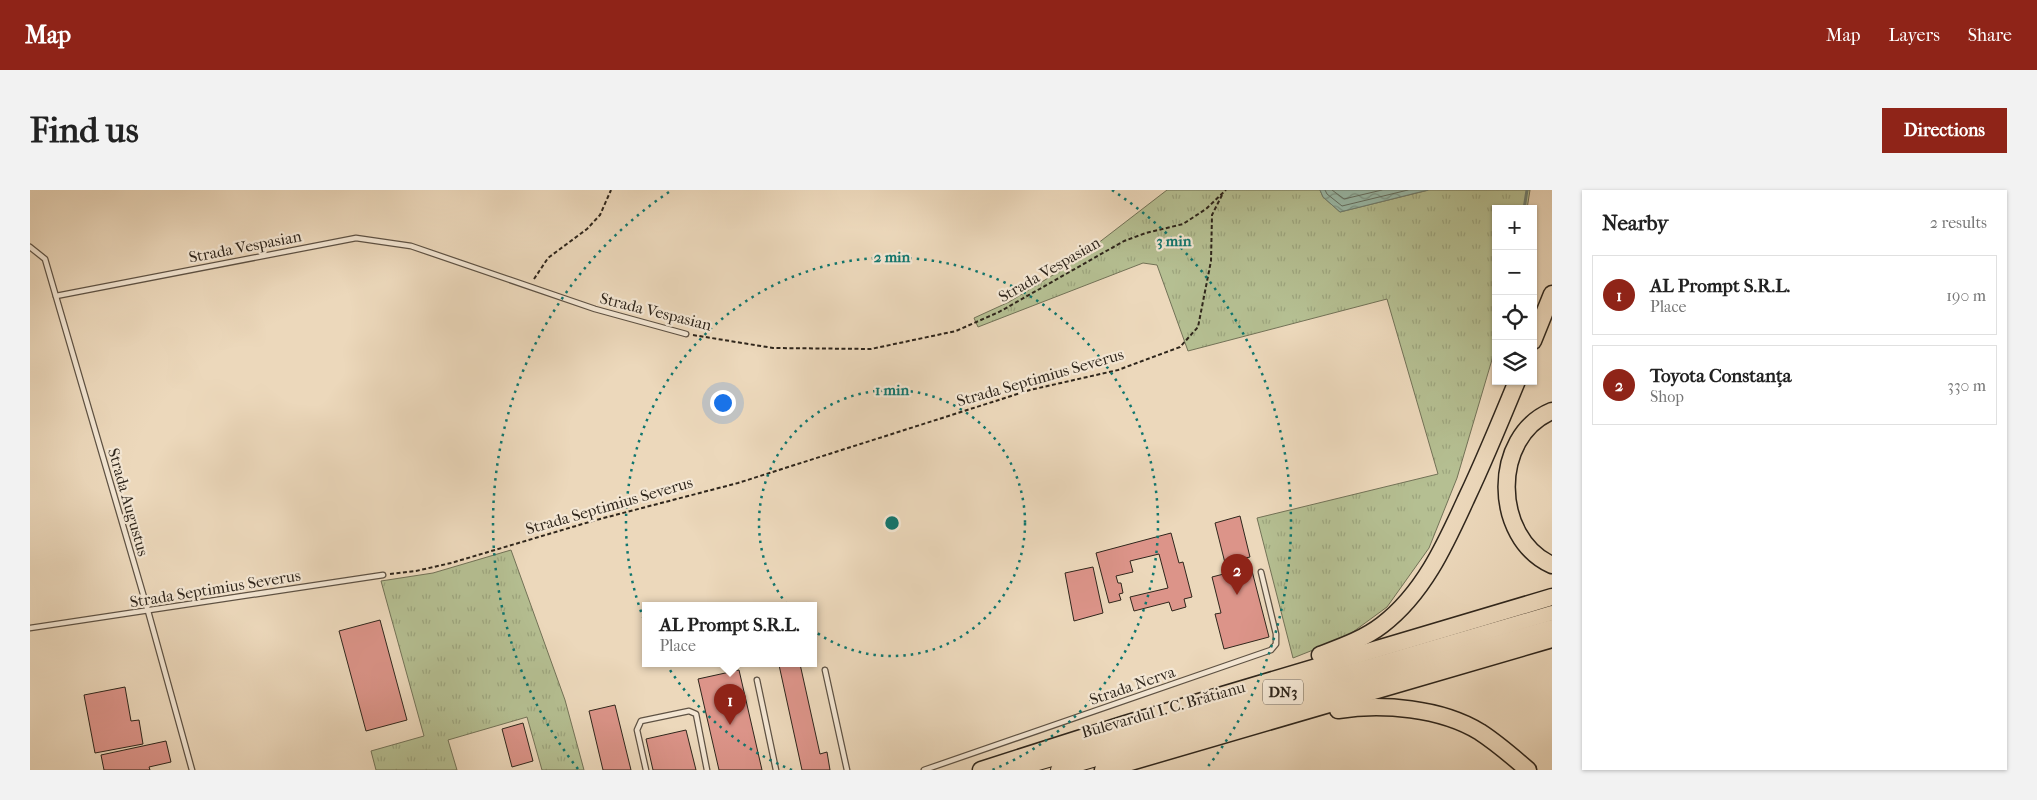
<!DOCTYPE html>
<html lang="en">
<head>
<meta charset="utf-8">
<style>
	body { margin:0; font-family:"IM FELL French Canon",serif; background:#f2f2f2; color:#222 }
	.controls { position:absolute; right:15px; top:15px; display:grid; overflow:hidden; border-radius:0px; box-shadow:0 1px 4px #0004 }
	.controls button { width:45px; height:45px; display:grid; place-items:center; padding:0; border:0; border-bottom:1px solid #e0e0e0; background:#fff; color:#222; font:25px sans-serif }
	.you { position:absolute; left:692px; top:212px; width:18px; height:18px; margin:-12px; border:4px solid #fff; border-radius:50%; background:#1a73e8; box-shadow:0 0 0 8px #1a73e833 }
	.badge { display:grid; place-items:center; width:32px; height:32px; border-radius:50%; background:#8f2418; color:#fff; font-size:16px; font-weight:700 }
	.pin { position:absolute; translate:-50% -41px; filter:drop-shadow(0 1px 2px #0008) }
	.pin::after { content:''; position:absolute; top:26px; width:18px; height:15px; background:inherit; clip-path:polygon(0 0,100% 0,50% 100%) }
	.popup { position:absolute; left:612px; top:412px; width:175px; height:65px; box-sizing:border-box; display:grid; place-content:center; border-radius:0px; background:#fff; filter:drop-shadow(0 1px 4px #0005); font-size:16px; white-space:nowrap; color:#767676 }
	.popup b { font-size:19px; color:#222 }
	.popup::after { content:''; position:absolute; left:50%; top:100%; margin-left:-10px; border:10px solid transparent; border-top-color:#fff }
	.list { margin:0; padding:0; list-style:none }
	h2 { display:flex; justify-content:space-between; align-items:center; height:65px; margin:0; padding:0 20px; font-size:21px }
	h2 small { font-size:16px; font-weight:400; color:#767676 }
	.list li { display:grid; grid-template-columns:32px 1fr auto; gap:15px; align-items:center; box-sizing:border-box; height:80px; margin:0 10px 10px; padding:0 10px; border:1px solid #e0e0e0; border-radius:0px }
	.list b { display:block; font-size:19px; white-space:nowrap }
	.list p { margin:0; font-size:16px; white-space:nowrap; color:#767676 }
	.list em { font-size:16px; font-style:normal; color:#767676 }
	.icon { flex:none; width:28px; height:28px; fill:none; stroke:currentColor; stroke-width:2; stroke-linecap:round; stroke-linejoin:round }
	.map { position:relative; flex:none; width:1522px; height:580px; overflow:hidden; border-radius:0px }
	header { display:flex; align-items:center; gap:30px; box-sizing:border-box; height:70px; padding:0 25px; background:#8f2418; color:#fff }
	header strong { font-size:24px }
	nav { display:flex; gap:28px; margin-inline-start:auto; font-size:18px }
	.intro { display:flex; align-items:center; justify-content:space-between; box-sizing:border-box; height:120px; padding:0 30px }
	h1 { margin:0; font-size:35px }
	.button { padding:12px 22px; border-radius:0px; background:#8f2418; color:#fff; font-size:18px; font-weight:700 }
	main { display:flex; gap:30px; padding:0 30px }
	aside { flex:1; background:#fff; border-radius:0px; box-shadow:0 1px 4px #0004 }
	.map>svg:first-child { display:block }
</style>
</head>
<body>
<header>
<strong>Map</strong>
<nav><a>Map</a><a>Layers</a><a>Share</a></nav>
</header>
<div class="intro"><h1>Find us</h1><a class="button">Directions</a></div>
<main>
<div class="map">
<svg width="1522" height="580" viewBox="0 0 1522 580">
	<defs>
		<pattern id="grass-tufts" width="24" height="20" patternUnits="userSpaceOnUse" patternTransform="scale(1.25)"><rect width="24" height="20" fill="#b5bf92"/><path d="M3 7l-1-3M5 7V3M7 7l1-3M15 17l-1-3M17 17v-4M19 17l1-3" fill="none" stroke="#9ca47d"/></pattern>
		<pattern id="water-waves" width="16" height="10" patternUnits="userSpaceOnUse" patternTransform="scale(1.25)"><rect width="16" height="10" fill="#9abbaa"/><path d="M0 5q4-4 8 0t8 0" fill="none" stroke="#7e988a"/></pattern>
	</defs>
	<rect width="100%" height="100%" fill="#ecd8bb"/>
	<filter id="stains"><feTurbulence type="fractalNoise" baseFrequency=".004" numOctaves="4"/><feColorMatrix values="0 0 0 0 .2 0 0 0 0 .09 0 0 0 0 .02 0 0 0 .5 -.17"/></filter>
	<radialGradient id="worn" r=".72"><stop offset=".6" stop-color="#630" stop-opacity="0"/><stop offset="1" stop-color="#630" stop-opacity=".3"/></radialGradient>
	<!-- grass -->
	<g fill="url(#grass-tufts)" stroke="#727257">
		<polygon points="1137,0 1290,0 1293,7 1310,22 1399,0 1500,0 1497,19 1466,19 1466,156 1427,288 1399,358 1357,417 1316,447 1263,468 1227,328 1408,284 1357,109 1158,161 1127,75 1113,73 948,137 944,128 979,112 1041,74"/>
		<polygon points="481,360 535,510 554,580 512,580 497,527 418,550 427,580 346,580 341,561 394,546 351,391 403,383"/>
	</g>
	<!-- water -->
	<polygon fill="url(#water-waves)" stroke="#6f7f71" points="1290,0 1398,0 1310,22 1293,7"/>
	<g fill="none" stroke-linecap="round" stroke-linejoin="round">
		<!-- shore -->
		<g stroke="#647063" stroke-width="1">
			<polyline points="1295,0 1297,4 1312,16 1378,0"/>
			<polyline points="1302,0 1314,9 1352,0"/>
		</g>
		<!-- stream -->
		<polyline stroke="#6f7f71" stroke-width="3" points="1494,19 1497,0"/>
	</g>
	<!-- building -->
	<g fill="#dc9489" stroke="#2f261c">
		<polygon points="1210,326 1220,367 1195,373 1185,333"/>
		<polygon points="1141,343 1149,373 1153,372 1162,407 1154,409 1156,417 1142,421 1139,412 1104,421 1100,407 1138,398 1129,364 1100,371 1103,382 1086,386 1088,393 1091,393 1093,403 1089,404 1091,410 1079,413 1066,363"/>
		<polygon points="1063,377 1073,423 1044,431 1035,383"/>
		<polygon points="1221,377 1239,447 1194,459 1185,424 1191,423 1182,387"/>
		<polygon points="350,430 377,530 336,541 309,441"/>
		<polygon points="753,474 770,474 790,564 797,562 800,580 772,580 749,475"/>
		<polygon points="709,480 732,580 689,580 668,489"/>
		<polygon points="95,497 101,531 109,530 113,554 65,563 54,505"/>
		<polygon points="585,515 601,580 573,580 559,521"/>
		<polygon points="493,533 503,571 482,577 472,539"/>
		<polygon points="656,540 666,580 623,580 616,549"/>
		<polygon points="136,551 141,572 119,577 120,580 74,580 71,565"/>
	</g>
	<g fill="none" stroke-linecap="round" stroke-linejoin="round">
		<defs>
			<g id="lane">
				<polyline points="0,57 15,69 118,421 162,580"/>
				<polyline points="26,106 326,48 381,56 565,119 656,144"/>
				<polyline points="0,438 353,385"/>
				<polyline points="795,480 817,580"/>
				<polyline points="727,490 746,580"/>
				<polyline points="616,580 607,540 611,531 659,521 666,524 677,580"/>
				<polyline points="894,580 1241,460 1246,454 1246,444 1231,382"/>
			</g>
			<g id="primary">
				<polyline points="984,580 1522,423"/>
				<polyline points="1028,580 1522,437"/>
			</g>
			<g id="highway">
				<polyline points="1503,151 1522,104"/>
				<path d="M1522 221C1461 246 1462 348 1522 375"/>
				<path d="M1290 465C1311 457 1334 449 1352 435 1394 403 1416 353 1437 307 1455 269 1471 230 1487 191"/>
				<path d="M1308 520C1352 513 1411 518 1450 542 1467 553 1482 566 1498 580"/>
				<polyline points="951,580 1095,534 1522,407"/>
				<polyline points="1073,580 1522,449"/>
			</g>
		</defs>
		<!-- lane casing -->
		<use href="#lane" stroke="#5e5244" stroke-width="7"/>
		<!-- primary casing -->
		<use href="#primary" stroke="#2f261c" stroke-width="16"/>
		<!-- highway casing -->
		<use href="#highway" stroke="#2f261c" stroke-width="19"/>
		<!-- path -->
		<g stroke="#2f261c" stroke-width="2" stroke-dasharray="4 2.5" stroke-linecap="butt">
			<polyline points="504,89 518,68 557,39 570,25 581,0"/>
			<polyline points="663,145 743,158 841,159 926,141 969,122 1094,51 1116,43 1153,34 1176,19 1196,0"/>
			<polyline points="360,384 386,381 421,373 566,330 708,293 1000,200 1088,180 1150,157 1168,137 1181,71 1182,25 1193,3"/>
		</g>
		<!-- lane -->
		<use href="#lane" stroke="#f3e6d3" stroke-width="4.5"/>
		<!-- primary -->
		<use href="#primary" stroke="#ecd8bb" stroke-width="14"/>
		<!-- highway -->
		<use href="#highway" stroke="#ecd8bb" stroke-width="16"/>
	</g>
	<!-- distance rings -->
	<g fill="none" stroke="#0f766e" stroke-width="2.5" stroke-dasharray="2.5 5">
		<circle cx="862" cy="333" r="133"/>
		<path d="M762 580A266 266 0 1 1 962 580"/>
		<path d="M548 579A399 399 0 0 1 642 0M1082 0A399 399 0 0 1 1176 579"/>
	</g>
	<g text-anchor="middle" stroke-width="4.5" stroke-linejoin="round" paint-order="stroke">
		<!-- shield labels -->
		<rect fill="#f3e6d3" stroke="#6a6053" stroke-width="1" x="1233" y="489.5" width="40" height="25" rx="4"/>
		<g font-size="15" font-weight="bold" fill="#2f261c">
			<text x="1253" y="507">DN3</text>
		</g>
		<!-- street labels -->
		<g font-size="16" fill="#2f261c" stroke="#f3e6d3">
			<text transform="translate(215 56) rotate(-11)" y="6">Strada Vespasian</text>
			<text transform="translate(1019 79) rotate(-30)" y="6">Strada Vespasian</text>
			<text transform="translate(626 121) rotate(14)" y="6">Strada Vespasian</text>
			<text transform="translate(1010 187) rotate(-16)" y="6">Strada Septimius Severus</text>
			<text transform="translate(99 312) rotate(74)" y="6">Strada Augustus</text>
			<text transform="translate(579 315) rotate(-16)" y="6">Strada Septimius Severus</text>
			<text transform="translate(185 398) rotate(-9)" y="6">Strada Septimius Severus</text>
			<text transform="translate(1102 495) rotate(-19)" y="6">Strada Nerva</text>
			<text transform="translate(1133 519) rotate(-16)" y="6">Bulevardul I. C. Brătianu</text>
		</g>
	</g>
	<circle cx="862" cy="333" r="8" fill="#0f766e" stroke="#f3e6d3" stroke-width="2.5"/>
	<g font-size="15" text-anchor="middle" font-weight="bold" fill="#0f766e" stroke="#f3e6d3" stroke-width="4.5" stroke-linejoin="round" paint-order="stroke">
		<text x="1144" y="56">3 min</text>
		<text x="862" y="72">2 min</text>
		<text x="862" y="205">1 min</text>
	</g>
	<rect width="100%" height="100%" filter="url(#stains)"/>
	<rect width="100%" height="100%" fill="url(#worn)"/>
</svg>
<div class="controls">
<button>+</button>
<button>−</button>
<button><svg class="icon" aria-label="locate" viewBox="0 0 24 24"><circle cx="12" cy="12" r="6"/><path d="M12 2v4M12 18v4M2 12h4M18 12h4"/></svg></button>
<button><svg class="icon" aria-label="layers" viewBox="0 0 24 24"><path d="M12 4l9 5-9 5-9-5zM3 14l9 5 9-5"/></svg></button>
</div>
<div class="you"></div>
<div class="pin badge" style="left:700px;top:535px">1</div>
<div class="popup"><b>AL Prompt S.R.L.</b>Place</div>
<div class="pin badge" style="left:1207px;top:405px">2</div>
</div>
<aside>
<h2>Nearby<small>2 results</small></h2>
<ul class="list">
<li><span class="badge">1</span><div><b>AL Prompt S.R.L.</b><p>Place</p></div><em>190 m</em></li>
<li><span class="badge">2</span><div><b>Toyota Constanța</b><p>Shop</p></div><em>330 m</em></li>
</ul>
</aside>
</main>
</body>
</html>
